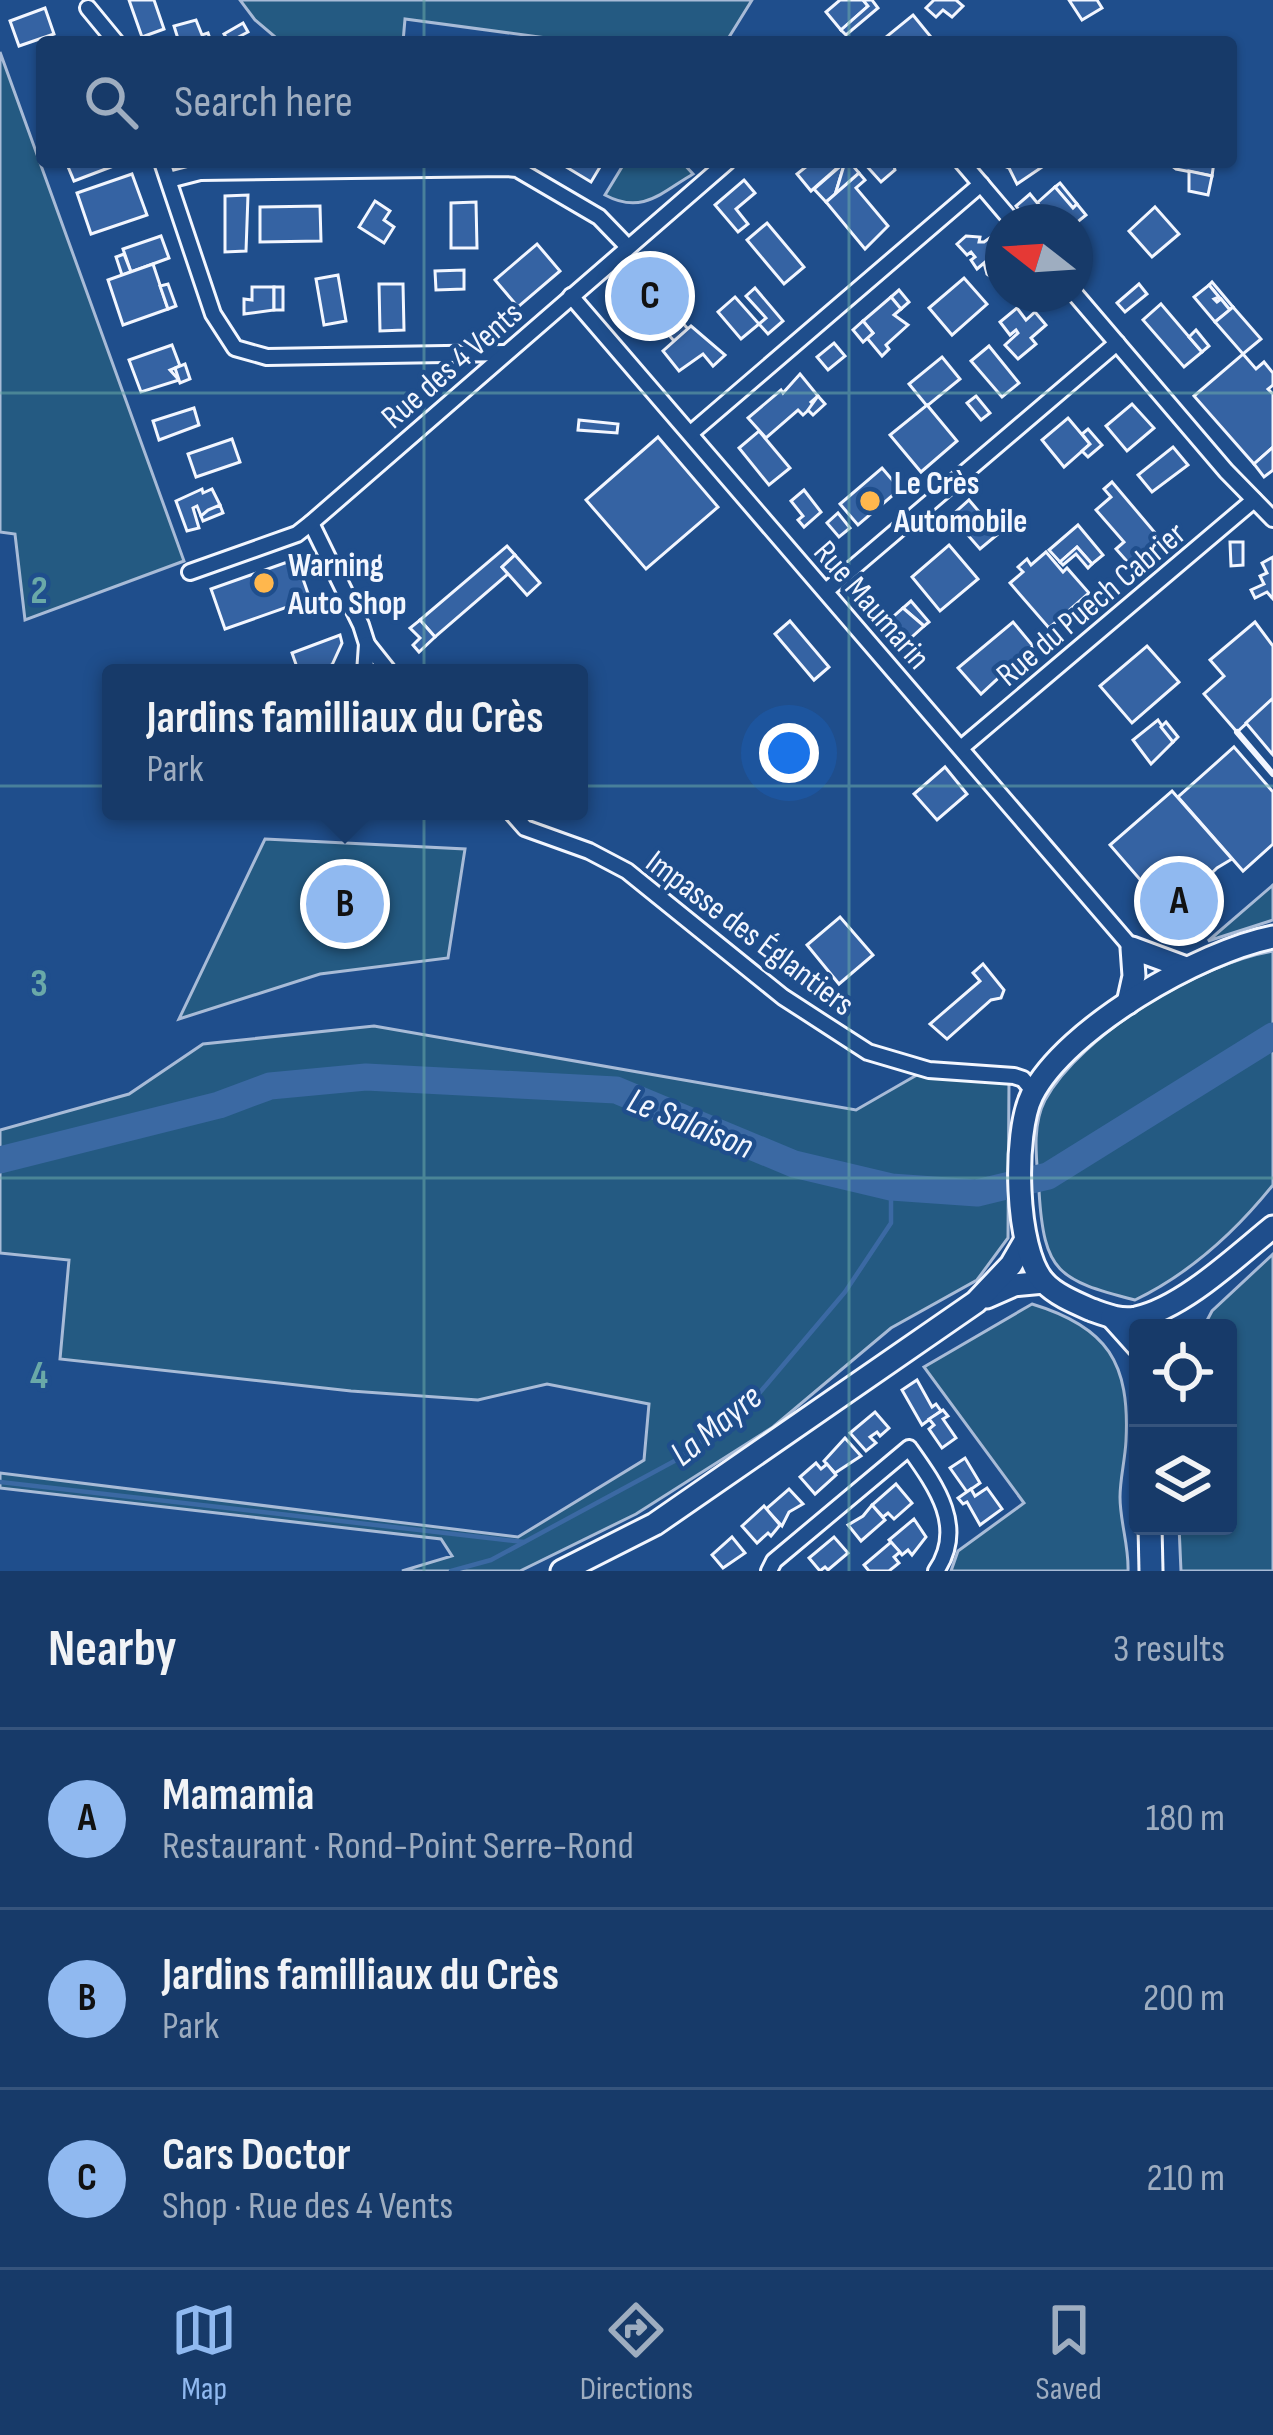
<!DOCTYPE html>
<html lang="en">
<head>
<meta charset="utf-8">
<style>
	body { margin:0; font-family:"Sofia Sans Condensed",sans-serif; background:#244571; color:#f1f3f6 }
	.controls { position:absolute; right:36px; bottom:36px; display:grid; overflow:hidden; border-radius:12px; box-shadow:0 3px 9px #0004 }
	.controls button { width:108px; height:108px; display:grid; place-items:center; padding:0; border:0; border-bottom:3px solid #36547d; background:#173a69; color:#f1f3f6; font:60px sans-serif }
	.compass { position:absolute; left:985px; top:204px; width:108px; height:108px; border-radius:50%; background:#173a69; box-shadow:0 3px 9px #0004; rotate:287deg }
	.you { position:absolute; left:789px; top:753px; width:42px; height:42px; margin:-30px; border:9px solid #fff; border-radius:50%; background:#1a73e8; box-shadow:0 0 0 18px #1a73e833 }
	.badge { display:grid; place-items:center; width:78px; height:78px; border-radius:50%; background:#90b9f0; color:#111; font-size:39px; font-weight:700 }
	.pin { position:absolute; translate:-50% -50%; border:6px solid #fff; box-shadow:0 3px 12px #0006 }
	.popup { position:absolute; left:102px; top:664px; width:486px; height:156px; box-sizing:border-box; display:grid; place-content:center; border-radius:12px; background:#173a69; filter:drop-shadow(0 3px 9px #0005); font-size:39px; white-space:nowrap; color:#9eadc0 }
	.popup b { font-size:45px; color:#f1f3f6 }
	.popup::after { content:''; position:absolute; left:50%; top:100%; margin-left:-24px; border:24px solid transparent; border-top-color:#173a69 }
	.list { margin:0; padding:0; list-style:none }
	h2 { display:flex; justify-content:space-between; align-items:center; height:156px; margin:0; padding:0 48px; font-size:51px }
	h2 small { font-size:39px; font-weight:400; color:#9eadc0 }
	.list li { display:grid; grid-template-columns:78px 1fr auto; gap:36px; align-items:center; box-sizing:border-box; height:180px; padding:0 48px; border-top:3px solid #36547d }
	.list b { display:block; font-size:45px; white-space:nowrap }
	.list p { margin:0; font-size:39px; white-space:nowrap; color:#9eadc0 }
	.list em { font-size:39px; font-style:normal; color:#9eadc0 }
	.icon { flex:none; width:66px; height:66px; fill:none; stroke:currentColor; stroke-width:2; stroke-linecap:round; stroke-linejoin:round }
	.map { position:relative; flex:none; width:1273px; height:1571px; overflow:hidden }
	.search { position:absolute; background:#173a69; box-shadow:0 3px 9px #0004; left:36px; right:36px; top:36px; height:132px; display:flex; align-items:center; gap:30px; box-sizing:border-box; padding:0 42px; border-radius:12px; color:#9eadc0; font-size:45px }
	.sheet { height:696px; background:#173a69 }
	nav { display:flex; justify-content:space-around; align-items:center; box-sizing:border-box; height:168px; border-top:3px solid #36547d; background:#173a69; font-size:33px; color:#9eadc0 }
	nav a { display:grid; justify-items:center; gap:6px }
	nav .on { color:#90b9f0 }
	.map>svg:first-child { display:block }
</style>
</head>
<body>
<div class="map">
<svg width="1273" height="1571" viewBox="0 0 1273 1571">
	<rect width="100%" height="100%" fill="#1f4e8c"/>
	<!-- green -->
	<g fill="#245a82" stroke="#a8bbd7" stroke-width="3">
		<polygon points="240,0 752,0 726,42 576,42 405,19 403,42 281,42 255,20"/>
		<polygon points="0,52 184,561 25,620 15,534 0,532"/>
		<path d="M625 162H682L693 174C661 193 642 215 605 195Z"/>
		<polygon points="265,839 465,849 448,958 320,974 179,1019"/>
		<polygon points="1273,885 1273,920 1208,941"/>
		<path d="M1273 951V1185C1236 1231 1189 1274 1135 1300 1058 1280 1044 1273 1039 1191 1037 1162 1031 1127 1045 1100 1081 1034 1201 963 1273 951Z"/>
		<polygon points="374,1026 856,1110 922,1072 1009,1080 1008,1238 977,1280 891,1328 773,1427 636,1514 520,1571 402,1571 452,1556 441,1539 0,1488 0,1473 518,1537 644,1460 649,1404 547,1384 478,1400 351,1391 60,1359 69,1260 0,1253 0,1130 129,1094 203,1044"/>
		<polygon points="1273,1254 1273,1571 1181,1571 1179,1526 1228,1526 1228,1328 1203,1328 1212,1311"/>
		<path d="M1032 1304C1108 1327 1130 1363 1126 1441 1125 1460 1120 1479 1120 1497 1120 1522 1129 1546 1128 1571H951L958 1551 1024 1503 924 1367Z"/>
	</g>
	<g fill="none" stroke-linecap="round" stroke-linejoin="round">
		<!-- stream -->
		<g stroke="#3b69a3" stroke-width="4.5">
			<polyline points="0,1482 524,1542"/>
			<polyline points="451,1571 491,1560 680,1458 756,1397 845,1292 891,1223 891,1187"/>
		</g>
		<!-- river -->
		<polyline stroke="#3b69a3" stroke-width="27" points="0,1160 219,1105 270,1086 366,1077 616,1090 794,1164 891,1187 977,1193 1048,1176 1273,1036"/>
	</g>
	<!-- building -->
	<g fill="#3563a3" stroke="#f2f6ff" stroke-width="3">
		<polygon points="129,0 154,0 164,29 142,37"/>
		<polygon points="840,0 863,0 868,6 841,30 826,12"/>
		<polygon points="863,0 872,0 878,8 846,35 841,30 868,6"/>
		<polygon points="934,0 956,0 963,6 952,17 943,10 936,17 926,8"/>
		<polygon points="1069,0 1097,0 1102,8 1082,20"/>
		<polygon points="45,8 54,34 19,46 10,21"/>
		<polygon points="913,15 935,42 891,42 886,37"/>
		<polygon points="196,20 202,35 208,33 211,42 179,42 174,26"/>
		<polygon points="243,23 248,32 229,42 224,34"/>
		<polygon points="66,162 124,162 74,181"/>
		<polygon points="558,162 603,162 591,182"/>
		<polygon points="812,162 844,162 811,191 797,174"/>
		<polygon points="845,162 835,195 826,202 814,189"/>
		<polygon points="845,162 850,162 859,173 835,195"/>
		<polygon points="863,162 893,162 895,170 881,182"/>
		<polygon points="1005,162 1042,162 1045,165 1017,184 1009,168 1002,165"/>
		<polygon points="1167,162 1214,162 1212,176 1176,169"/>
		<polygon points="1189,171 1212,176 1208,195 1189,191"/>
		<polygon points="859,173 865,180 856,188 888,226 865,249 826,202"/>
		<polygon points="132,174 147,215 91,234 77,193"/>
		<polygon points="744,180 755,193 736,209 748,224 738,232 715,205"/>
		<polygon points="1060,183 1077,204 1073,208 1055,187"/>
		<polygon points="1055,187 1073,208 1077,204 1086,215 1075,224 1054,222 1037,203"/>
		<polygon points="1030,194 1039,205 1024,217 1016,206"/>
		<polygon points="248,195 246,251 225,252 225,196"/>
		<polygon points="375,201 390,211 384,220 394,227 384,243 359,227"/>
		<polygon points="476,202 477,248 451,248 451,203"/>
		<polygon points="320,206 321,241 260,242 260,207"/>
		<polygon points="1155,207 1179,234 1152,257 1129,231"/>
		<polygon points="767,223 804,267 784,284 747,240"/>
		<polygon points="161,236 169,258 131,272 123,249"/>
		<polygon points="966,236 980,237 979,242 984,242 991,237 997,245 998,282 987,274 984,263 977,269 971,260 975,257 971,252 967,255 957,244"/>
		<polygon points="537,244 560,271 518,307 495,280"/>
		<polygon points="124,254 131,272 122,275 116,257"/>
		<polygon points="153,264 168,309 123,325 108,280"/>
		<polygon points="464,270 464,289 436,290 435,271"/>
		<polygon points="338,275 346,321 324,325 316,279"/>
		<polygon points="964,278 987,304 952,335 929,308"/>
		<polygon points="661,281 676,298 642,329 626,311"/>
		<polygon points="1212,282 1233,307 1230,310 1221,299 1217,302 1214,299 1219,297 1209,285"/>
		<polygon points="168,284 176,306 168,309 160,286"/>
		<polygon points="379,284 403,284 404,330 380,331"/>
		<polygon points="1139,284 1147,294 1125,312 1117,303"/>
		<polygon points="1209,285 1219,297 1214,299 1217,302 1221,299 1230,310 1215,322 1194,297"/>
		<polygon points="252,287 274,287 274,310 244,314 244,299 252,300"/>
		<rect x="274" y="287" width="9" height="23"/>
		<polygon points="755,288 783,321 768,334 759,324 766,318 746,296"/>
		<polygon points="899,290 909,302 901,309 891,297"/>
		<polygon points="735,297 759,324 741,339 718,312"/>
		<polygon points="891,297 901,309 894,315 908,325 886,345 889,349 882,356 867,338 873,333 863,321"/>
		<polygon points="1161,304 1202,352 1184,367 1143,320"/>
		<polygon points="1233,307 1261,339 1243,354 1215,322"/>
		<polygon points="1017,308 1026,320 1035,312 1046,325 1031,338 1036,344 1018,359 1005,345 1018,333 1016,330 1010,335 1000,322"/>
		<polygon points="681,321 688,329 674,341 667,333"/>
		<polygon points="863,321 873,333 863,342 853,330"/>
		<polygon points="691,326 725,355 713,366 703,354 679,371 663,351"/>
		<polygon points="1196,330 1209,346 1202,352 1189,337"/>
		<polygon points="834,343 845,356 828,370 817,357"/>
		<polygon points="172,345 180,366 170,370 179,380 141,392 129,360"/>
		<polygon points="989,346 1019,383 1002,397 971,361"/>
		<polygon points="1243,354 1256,369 1264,362 1273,373 1273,385 1268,389 1273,394 1273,447 1254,464 1194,396"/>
		<polygon points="942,357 960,379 927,406 909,384"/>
		<polygon points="185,364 190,379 180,383 175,368"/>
		<polygon points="800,374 818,396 811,402 814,405 803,415 798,410 766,438 748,418 781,390 783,393"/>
		<polygon points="818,396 825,404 813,415 808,410"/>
		<polygon points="976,396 990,413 981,420 967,403"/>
		<polygon points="1132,404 1154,428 1127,451 1106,426"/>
		<polygon points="927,405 957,441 921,472 890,435"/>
		<polygon points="194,408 199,425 159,440 153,421"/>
		<polygon points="1068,418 1090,444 1064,467 1042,440"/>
		<polygon points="579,420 618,424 617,433 578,430"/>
		<polygon points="1088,429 1102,445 1088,457 1082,451 1090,444 1082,434"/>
		<polygon points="759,431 790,468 769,485 739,448"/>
		<polygon points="658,437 718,507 646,569 586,500"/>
		<polygon points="232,439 240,462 196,477 188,454"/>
		<polygon points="1173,447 1188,465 1152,492 1138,475"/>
		<polygon points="1273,447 1273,470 1264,477 1254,464"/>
		<polygon points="882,468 900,489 858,525 840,504"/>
		<polygon points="1112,482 1162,541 1132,567 1116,549 1124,542 1096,510 1111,497 1104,489"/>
		<polygon points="202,489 203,493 212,489 220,505 201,516 197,506 193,508 199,528 187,531 176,501"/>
		<polygon points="804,490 821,512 804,527 798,520 803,516 791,501"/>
		<polygon points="969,500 998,534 980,549 951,516"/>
		<polygon points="220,505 223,513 203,521 201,516 208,510"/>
		<polygon points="838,513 850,528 839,537 827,523"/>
		<polygon points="1078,525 1103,555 1092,564 1077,547 1060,562 1049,550"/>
		<polygon points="1230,542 1243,542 1243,565 1231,566"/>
		<polygon points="949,545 978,579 940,611 912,577"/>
		<polygon points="507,546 515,555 502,567 508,574 435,637 420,620"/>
		<polygon points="1077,547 1092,564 1088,568 1076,554 1063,565 1060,562"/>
		<polygon points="1046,552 1063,572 1067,568 1089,593 1049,628 1010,583 1023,572 1018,567 1027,559 1031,565"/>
		<polygon points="515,555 540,583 527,595 502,567"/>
		<polygon points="1273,557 1273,599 1267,592 1255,598 1251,590 1264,584 1260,576 1267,573 1262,563"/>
		<polygon points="296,559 310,599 225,629 211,589"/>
		<polygon points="911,601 929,622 924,626 903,608"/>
		<polygon points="903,608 924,626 904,644 886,623"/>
		<polygon points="420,620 435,637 419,652 413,645 420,638 410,628"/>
		<polygon points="790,621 829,667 814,680 775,634"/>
		<polygon points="1013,622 1033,646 981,694 958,668"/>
		<polygon points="1255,622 1273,646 1273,699 1237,732 1204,694 1224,676 1210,660"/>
		<polygon points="340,635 342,643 332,665 299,673 292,653"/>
		<polygon points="1147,646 1179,682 1132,723 1100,686"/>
		<polygon points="1272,699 1273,699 1273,755 1246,723"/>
		<polygon points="1158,720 1173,742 1151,764 1133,740"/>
		<polygon points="1166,722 1178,737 1173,742 1161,727"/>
		<polygon points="1234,747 1273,792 1273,844 1243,871 1178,797"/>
		<polygon points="945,767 967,794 937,820 914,794"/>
		<polygon points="1172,791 1232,859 1217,868 1170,914 1110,845"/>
		<polygon points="840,917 873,955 839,984 807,945"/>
		<polygon points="983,964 1004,990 1001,998 991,1000 947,1039 930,1024 980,981 973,973"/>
		<polygon points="917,1380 932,1407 936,1404 941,1411 922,1425 902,1390"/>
		<polygon points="943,1410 948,1416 943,1419 956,1438 942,1448 929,1429 934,1425 929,1419"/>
		<polygon points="875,1412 889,1428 880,1436 877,1432 870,1437 876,1443 866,1451 850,1433"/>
		<polygon points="845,1438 861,1456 835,1473 824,1461"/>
		<polygon points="965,1458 980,1483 967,1492 950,1468"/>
		<polygon points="816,1463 821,1469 827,1464 836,1475 815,1494 800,1477"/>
		<polygon points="896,1484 912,1503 894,1519 888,1513 883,1517 872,1505"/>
		<polygon points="987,1488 1002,1509 980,1525 967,1502 963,1504 958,1498 971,1489 975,1496"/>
		<polygon points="789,1489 803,1504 789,1512 782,1526 766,1509"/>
		<polygon points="872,1505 885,1520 861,1541 848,1525 863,1516"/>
		<polygon points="764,1506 780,1525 771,1536 768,1533 757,1543 742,1526"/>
		<polygon points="914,1519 926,1537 912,1555 908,1550 902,1555 889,1540"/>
		<polygon points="732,1537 745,1553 723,1568 712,1555"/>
		<polygon points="834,1537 848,1553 828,1570 825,1567 820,1571 809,1558"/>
		<polygon points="891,1542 900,1552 894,1557 899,1563 889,1571 869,1571 864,1565"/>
	</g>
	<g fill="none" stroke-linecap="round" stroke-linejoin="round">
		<defs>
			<g id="street">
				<polyline points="88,8 116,42"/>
				<polyline points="162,162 213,314 235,348 267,357 505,353"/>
				<polyline points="962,162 1013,222"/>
				<polyline points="169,180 200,172 507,168 517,169 599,217 627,246"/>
				<polyline points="1075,294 1226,471 1273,519"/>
				<polyline points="571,296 1132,948"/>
				<polyline points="691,433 981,184"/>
				<polyline points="311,523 361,625 367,644 365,673"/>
				<polyline points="190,572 297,534 311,523 727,162"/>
				<polyline points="826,591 1117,343"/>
				<polyline points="367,644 390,673"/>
				<polyline points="961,748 1254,500"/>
				<polyline points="510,811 525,828 589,851 627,871 783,997 868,1052 929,1070 1014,1076 1023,1079 1034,1092"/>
				<path d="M769 1571 774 1561 909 1448C936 1486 966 1527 936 1571"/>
			</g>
			<g id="secondary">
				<polyline points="1128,1003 1134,976 1132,948 1186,968"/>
				<polyline points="987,1297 1014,1285 1044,1282"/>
				<polyline points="562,1571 655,1524 976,1302 1011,1265 1025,1241"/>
			</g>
			<g id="primary">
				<path d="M1273 937C1201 951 1066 1028 1032 1095 1013 1133 1015 1250 1044 1282 1056 1295 1076 1303 1092 1310 1106 1315 1120 1321 1136 1318 1183 1308 1237 1256 1273 1227"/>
				<polyline points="1112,1317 1138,1346"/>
				<polyline points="1150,1526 1151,1571"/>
			</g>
		</defs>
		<!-- street casing -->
		<use href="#street" stroke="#f2f6ff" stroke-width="20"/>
		<!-- secondary casing -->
		<use href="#secondary" stroke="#f2f6ff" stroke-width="27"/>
		<!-- primary casing -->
		<use href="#primary" stroke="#f2f6ff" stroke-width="27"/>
		<!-- street -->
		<use href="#street" stroke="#1f4e8c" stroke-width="14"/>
		<!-- secondary -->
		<use href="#secondary" stroke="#1f4e8c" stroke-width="21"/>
		<!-- primary -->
		<use href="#primary" stroke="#1f4e8c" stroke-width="21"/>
		<!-- wall -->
		<polyline stroke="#f2f6ff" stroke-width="6" points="1237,732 1273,774"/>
	</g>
	<!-- grid -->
	<path fill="none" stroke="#6aa9a8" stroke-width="3" stroke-opacity="0.55" d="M424 0V42M849 0V42M424 162V1571M849 162V1571M0 393H1273M0 786H1273M0 1178H1273"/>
	<!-- markers -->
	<g fill="#ffb74d" stroke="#1f4e8c" stroke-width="4.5">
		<circle cx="870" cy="501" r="12"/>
		<circle cx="264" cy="583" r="12"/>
	</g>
	<g text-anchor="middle" stroke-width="9" stroke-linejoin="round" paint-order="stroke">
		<!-- street labels -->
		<g font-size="33" fill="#f2f6ff" stroke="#1f4e8c">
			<text transform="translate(451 364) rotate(-41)" y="12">Rue des 4 Vents</text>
			<text transform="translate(1090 603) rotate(-40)" y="12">Rue du Puech Cabrier</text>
			<text transform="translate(873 604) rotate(49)" y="12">Rue Maumarin</text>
			<text transform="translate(751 932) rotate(37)" y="12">Impasse des Églantiers</text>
		</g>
		<!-- poi labels -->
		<g font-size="33" font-weight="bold" fill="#f2f6ff" stroke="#1f4e8c" text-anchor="start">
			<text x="894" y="494">Le Crès<tspan x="894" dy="38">Automobile</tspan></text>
			<text x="288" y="576">Warning<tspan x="288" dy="38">Auto Shop</tspan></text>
		</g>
		<!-- water labels -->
		<g font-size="36" font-style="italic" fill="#f2f6ff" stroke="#1f4e8c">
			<text transform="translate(691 1122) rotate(22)" y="13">Le Salaison</text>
			<text transform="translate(715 1424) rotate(-39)" y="13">La Mayre</text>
		</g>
	</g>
	<g font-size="39" text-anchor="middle" font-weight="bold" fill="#6aa9a8" stroke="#1f4e8c" stroke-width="9" stroke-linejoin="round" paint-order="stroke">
		<text x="39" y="603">2</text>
		<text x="39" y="996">3</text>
		<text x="39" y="1388">4</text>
	</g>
</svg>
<div class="controls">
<button><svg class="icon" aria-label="locate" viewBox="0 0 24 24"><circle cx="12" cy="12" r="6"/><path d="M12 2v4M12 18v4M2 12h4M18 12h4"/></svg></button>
<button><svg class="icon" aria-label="layers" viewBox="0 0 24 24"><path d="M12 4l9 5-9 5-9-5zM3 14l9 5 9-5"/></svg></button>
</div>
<svg class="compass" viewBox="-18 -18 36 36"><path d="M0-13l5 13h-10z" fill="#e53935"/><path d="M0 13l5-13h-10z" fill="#9eadc0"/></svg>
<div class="you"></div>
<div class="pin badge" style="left:1179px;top:901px">A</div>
<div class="pin badge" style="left:345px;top:904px">B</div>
<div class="popup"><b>Jardins familliaux du Crès</b>Park</div>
<div class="pin badge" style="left:650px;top:296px">C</div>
<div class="search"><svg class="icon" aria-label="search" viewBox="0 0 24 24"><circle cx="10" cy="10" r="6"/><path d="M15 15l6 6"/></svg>Search here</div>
</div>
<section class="sheet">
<h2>Nearby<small>3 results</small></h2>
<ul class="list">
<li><span class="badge">A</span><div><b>Mamamia</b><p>Restaurant · Rond-Point Serre-Rond</p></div><em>180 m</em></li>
<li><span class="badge">B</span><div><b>Jardins familliaux du Crès</b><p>Park</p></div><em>200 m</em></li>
<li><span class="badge">C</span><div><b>Cars Doctor</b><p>Shop · Rue des 4 Vents</p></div><em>210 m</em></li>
</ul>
</section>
<nav>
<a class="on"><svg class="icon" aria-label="map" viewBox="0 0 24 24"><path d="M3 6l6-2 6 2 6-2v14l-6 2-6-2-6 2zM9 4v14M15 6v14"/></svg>Map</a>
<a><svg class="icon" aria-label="directions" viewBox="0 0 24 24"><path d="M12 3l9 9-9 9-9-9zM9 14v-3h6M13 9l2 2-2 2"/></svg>Directions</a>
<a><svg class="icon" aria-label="saved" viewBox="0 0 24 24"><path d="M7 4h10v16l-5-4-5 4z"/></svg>Saved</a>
</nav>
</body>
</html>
